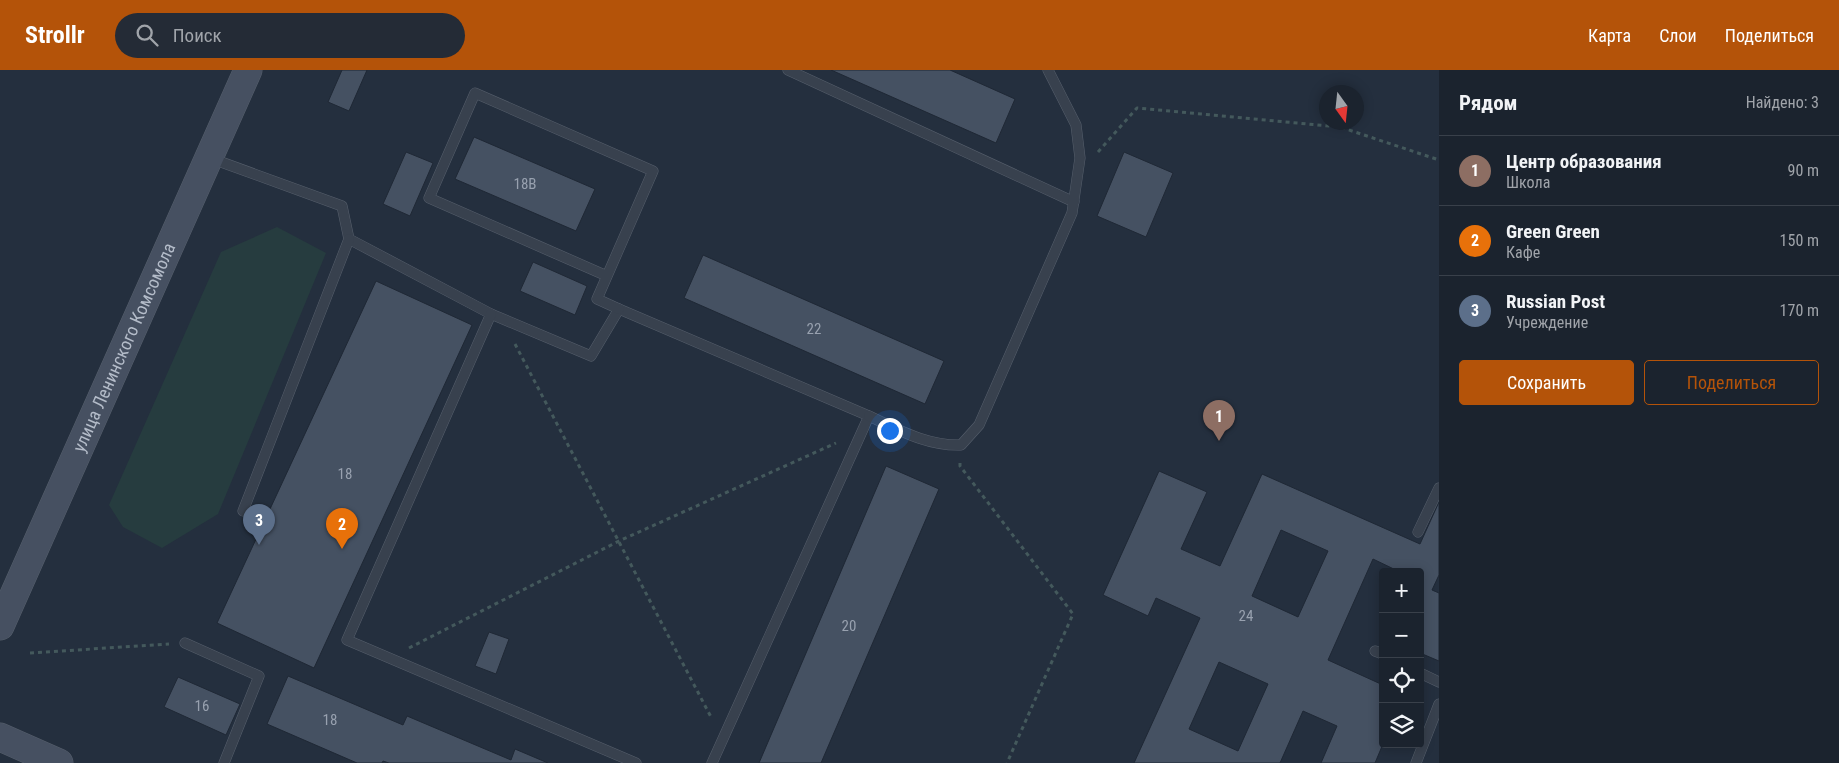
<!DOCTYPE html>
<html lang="ru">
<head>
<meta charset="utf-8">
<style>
	body { margin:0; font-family:"Roboto Condensed",sans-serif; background:#242b36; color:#f1f3f6 }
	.controls { position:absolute; right:15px; bottom:15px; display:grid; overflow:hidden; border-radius:5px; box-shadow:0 2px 12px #0003 }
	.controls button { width:45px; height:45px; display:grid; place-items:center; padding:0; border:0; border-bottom:1px solid #39404a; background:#1b232e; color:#f1f3f6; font:25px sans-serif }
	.compass { position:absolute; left:1319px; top:15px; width:45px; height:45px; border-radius:50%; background:#1b232e; box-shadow:0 2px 12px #0003; rotate:165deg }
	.you { position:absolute; left:889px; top:360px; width:18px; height:18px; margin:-12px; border:4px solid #fff; border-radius:50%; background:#1a73e8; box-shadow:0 0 0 8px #1a73e833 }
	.badge { display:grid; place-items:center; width:32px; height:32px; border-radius:50%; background:#b45309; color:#fff; font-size:16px; font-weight:700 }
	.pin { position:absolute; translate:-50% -41px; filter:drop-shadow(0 1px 2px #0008) }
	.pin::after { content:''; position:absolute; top:26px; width:18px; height:15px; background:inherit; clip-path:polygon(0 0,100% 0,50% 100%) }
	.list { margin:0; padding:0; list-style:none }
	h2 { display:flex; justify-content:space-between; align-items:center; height:65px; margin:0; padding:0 20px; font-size:21px }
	h2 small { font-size:16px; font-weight:400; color:#a0a4aa }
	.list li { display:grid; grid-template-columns:32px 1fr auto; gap:15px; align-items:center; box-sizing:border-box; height:70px; padding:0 20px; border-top:1px solid #39404a }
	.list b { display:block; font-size:19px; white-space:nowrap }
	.list p { margin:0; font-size:16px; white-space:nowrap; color:#a0a4aa }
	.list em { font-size:16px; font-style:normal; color:#a0a4aa }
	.actions { display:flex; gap:10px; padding:15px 20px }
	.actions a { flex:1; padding:11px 0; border:1px solid #b45309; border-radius:5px; text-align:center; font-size:18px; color:#b45309 }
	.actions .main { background:#b45309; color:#fff }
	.icon { flex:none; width:28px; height:28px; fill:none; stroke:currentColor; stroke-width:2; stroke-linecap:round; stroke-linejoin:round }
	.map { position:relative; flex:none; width:1439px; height:693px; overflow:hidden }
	header { display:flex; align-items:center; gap:30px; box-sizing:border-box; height:70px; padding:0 25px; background:#b45309; color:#fff }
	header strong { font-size:24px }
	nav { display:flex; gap:28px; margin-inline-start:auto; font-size:18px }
	.search { width:350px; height:45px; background:#242b36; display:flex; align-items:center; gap:12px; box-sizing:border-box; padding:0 18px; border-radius:28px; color:#a0a4aa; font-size:19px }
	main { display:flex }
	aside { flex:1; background:#1b232e }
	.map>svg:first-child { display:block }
</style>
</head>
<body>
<header>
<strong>Strollr</strong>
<div class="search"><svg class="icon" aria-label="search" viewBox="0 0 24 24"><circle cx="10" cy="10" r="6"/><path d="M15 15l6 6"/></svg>Поиск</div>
<nav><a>Карта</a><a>Слои</a><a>Поделиться</a></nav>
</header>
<main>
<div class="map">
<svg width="1439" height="693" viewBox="0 0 1439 693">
	<rect width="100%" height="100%" fill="#242f3e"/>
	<!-- green -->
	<polygon fill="#263c3f" points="277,157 326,183 218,444 162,478 123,457 109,435 221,182"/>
	<!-- building -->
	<g fill="#455162" stroke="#1f2835" fill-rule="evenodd">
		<polygon points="342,0 367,0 349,41 328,32"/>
		<polygon points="831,0 950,0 1015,29 996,73"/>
		<polygon points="474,67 595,119 576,161 455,109"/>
		<polygon points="406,82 433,93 410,146 383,134"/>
		<polygon points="1124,82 1173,103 1146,167 1097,146"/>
		<polygon points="703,185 944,291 925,334 684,228"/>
		<polygon points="533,192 587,216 575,245 520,221"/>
		<polygon points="376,211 472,255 314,598 217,553"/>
		<polygon points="886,396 939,419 821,693 759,693"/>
		<path d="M1159 401 1207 422 1181 479 1220 496 1262 404 1420 474 1439 432V505L1432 520 1439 523V591L1420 583V502H1400L1373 489 1328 590 1383 615V674L1375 693H1321L1337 656 1303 641 1280 693H1134L1200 548 1156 528 1148 546 1103 525ZM1281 460 1328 481 1298 547 1252 526ZM1219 592 1268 614 1238 681 1189 659Z"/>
		<polygon points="489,562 509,569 496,604 475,596"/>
		<polygon points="288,606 403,655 407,646 511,690 515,679 548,693 389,693 383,691 382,693 357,693 267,654"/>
		<polygon points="178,607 240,634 226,665 164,637"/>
	</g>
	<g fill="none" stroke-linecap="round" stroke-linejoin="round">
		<defs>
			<g id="lane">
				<polyline points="788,0 1074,132"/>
				<polyline points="210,88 342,136 349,169 491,244 591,286 619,239 869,346 712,693"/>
				<polyline points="607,206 429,128 475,23 653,101 597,229 619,239"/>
				<polyline points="491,244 347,570 636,693"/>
				<path d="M869 346C899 360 927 376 961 375L979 355 1072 143 1080 88 1076 55 1048 0"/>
				<polyline points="243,441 349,169"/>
				<polyline points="1418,462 1439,418"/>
				<polyline points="185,573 259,606 224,693"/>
				<polyline points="1375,581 1383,584"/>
				<polyline points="1420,603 1439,612"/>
				<polyline points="1416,693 1439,634"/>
			</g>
			<g id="secondary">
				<path id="s1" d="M0 556 248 0"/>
				<polyline points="0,667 59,693"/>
			</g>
		</defs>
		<!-- lane casing -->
		<use href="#lane" stroke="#565f6c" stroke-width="11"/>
		<!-- secondary casing -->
		<use href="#secondary" stroke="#565f6c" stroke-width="29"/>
		<!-- path -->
		<g stroke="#44595c" stroke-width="3" stroke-dasharray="4 4" stroke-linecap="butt">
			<polyline points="1098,82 1137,38 1340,57 1439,90"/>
			<polyline points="515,274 712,649"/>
			<polyline points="960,393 960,396 1073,544 1007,693"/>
			<polyline points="409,578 619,471 836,373"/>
			<polyline points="30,583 169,574"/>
		</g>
		<!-- lane -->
		<use href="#lane" stroke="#38414e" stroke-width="10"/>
		<!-- secondary -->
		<use href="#secondary" stroke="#465061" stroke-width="28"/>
	</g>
	<g text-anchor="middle" stroke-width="5" stroke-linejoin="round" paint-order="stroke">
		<!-- number labels -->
		<g font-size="15" fill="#98a1af">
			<text x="525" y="119">18В</text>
			<text x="814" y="264">22</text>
			<text x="345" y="409">18</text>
			<text x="1246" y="551">24</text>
			<text x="849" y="561">20</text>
			<text x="202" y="641">16</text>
			<text x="330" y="655">18</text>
		</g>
		<!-- street labels -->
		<g font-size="18" fill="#b4bcc9" stroke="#1d2633">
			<text dy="6" stroke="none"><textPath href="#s1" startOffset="305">улица Ленинского Комсомола</textPath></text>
		</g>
	</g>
</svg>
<div class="controls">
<button>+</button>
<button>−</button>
<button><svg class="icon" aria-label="locate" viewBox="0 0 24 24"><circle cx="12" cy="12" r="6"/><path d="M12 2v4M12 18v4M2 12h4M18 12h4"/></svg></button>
<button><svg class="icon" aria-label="layers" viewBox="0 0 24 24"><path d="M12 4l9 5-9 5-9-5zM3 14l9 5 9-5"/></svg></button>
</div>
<svg class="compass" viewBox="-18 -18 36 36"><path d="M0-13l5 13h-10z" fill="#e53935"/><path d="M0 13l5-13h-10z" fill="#a0a4aa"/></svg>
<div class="you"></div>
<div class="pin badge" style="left:1219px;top:371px;background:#8d6e63">1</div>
<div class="pin badge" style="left:342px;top:479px;background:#e8710a">2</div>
<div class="pin badge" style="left:259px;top:475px;background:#5c6f8a">3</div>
</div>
<aside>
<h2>Рядом<small>Найдено: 3</small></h2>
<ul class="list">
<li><span class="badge" style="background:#8d6e63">1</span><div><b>Центр образования</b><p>Школа</p></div><em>90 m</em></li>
<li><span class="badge" style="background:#e8710a">2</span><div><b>Green Green</b><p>Кафе</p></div><em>150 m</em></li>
<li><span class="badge" style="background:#5c6f8a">3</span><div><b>Russian Post</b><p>Учреждение</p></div><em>170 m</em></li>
</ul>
<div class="actions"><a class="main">Сохранить</a><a>Поделиться</a></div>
</aside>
</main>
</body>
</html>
